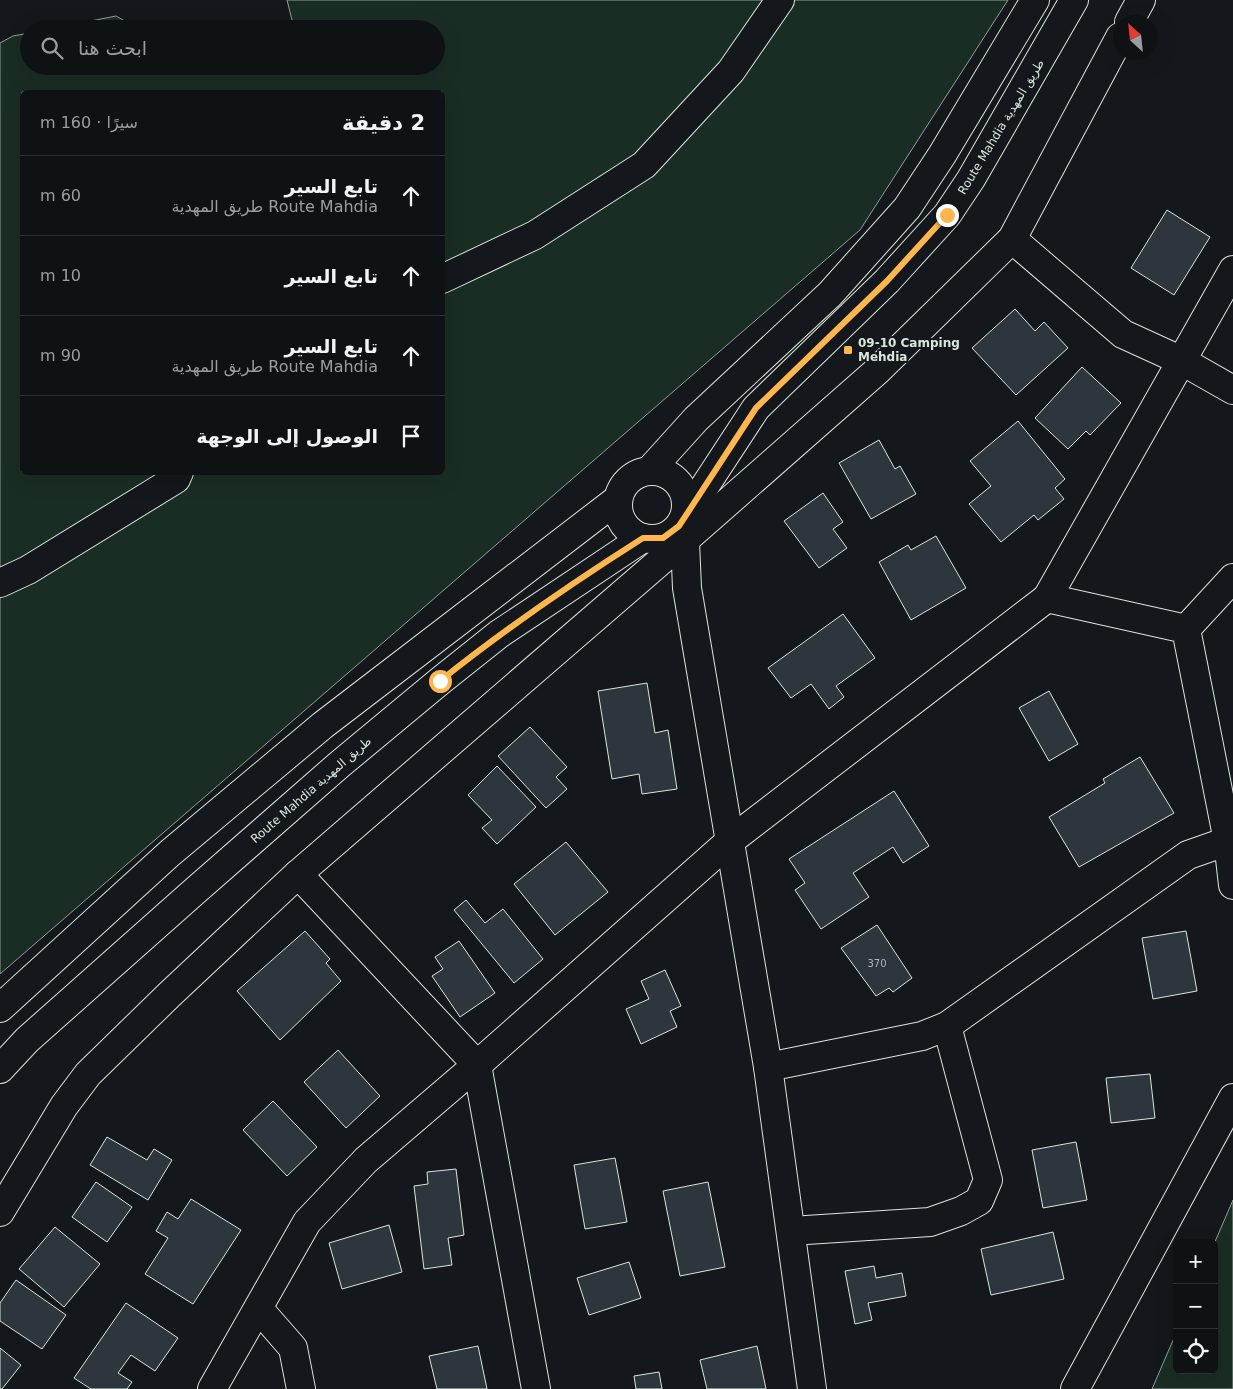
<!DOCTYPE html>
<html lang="ar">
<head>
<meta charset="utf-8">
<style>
	body { margin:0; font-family:"DejaVu Sans",Vazirmatn,sans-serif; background:#181b1e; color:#f1f3f6; direction:rtl }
	.controls { position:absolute; right:15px; bottom:15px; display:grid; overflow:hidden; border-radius:8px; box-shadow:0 5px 20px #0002 }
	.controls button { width:45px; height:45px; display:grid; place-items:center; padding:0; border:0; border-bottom:1px solid #2f3234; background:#0f1215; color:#f1f3f6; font:25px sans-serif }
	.compass { position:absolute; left:1113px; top:15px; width:45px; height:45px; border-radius:50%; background:#0f1215; box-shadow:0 5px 20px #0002; rotate:333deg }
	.stop { position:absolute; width:15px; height:15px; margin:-11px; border:4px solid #ffb74d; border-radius:50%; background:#fff }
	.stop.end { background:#ffb74d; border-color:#fff; box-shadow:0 1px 5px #0008 }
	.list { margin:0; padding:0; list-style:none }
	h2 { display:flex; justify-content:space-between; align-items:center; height:65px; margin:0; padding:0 20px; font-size:21px }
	h2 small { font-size:16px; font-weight:400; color:#9b9ea0 }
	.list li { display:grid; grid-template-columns:32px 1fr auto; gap:15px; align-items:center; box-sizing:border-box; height:80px; padding:0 20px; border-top:1px solid #2f3234 }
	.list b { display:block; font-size:19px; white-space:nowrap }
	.list p { margin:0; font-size:16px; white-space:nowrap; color:#9b9ea0 }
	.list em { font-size:16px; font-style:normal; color:#9b9ea0 }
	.icon { flex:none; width:28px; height:28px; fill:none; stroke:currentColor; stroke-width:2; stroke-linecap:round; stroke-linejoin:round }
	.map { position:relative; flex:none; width:1233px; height:1389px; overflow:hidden; direction:ltr }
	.search { position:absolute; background:#0f1215; box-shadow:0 5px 20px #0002; left:20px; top:20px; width:425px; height:55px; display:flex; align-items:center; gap:12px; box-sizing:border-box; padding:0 18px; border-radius:28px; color:#9b9ea0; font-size:19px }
	.panel { position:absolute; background:#0f1215; box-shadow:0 5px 20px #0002; left:20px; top:90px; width:425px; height:385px; border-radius:8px; direction:rtl }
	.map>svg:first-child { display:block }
</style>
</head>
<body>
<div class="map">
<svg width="1233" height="1389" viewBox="0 0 1233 1389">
	<rect width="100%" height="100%" fill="#14181c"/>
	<!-- green -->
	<g fill="#1a2d24" stroke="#939e99" fill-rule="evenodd">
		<path d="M287 0H1008L860 230 0 974V43L13 36 29 33V66H436V29H275L292 20ZM22 92H442V472H22Z"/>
		<polygon points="116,16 139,29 50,29"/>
		<polygon points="1233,1200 1233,1389 1152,1389 1177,1331 1177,1370 1214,1370 1214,1244"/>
	</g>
	<!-- building -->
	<g fill="#2c363c" stroke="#d8e6dc">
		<polygon points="1167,210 1210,237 1174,295 1131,268"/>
		<polygon points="1015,309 1035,331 1044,322 1068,348 1016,395 972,348"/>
		<polygon points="1082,367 1121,403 1090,435 1086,431 1068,449 1035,418"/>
		<polygon points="1018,421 1065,479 1055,488 1064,499 1038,520 1034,515 1001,542 969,504 991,486 970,461"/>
		<polygon points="879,440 895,469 900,466 916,494 871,519 839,463"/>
		<polygon points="823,493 843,522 833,529 847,548 819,568 784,521"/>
		<polygon points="936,536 966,588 911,620 879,562 908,545 911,550"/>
		<polygon points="843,614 875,658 836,686 844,697 829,709 811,684 791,698 768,668"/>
		<polygon points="647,683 655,733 668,730 677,789 642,794 639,774 612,779 598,691"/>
		<polygon points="1049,691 1078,744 1049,761 1019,708"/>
		<polygon points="530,727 567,767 556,777 567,789 546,808 498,756"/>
		<polygon points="1140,757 1174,813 1079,867 1049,817 1105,783 1103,779"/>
		<polygon points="497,766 536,807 497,844 482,828 492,820 468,795"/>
		<polygon points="894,791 929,846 903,863 893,847 853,873 869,897 821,929 795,890 805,883 789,859"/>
		<polygon points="566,842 608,892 555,935 514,884"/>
		<polygon points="466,900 485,923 503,909 543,959 514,983 454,910"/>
		<polygon points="877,925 912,978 893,992 889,988 876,996 841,948"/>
		<polygon points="305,931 330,959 326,963 341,981 280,1040 237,991"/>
		<polygon points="1186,931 1197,991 1153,999 1142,938"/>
		<polygon points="459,941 495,993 460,1017 432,976 443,969 435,957"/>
		<polygon points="665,970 681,1006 670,1011 677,1027 641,1044 626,1009 649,999 641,981"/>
		<polygon points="338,1050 380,1096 346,1128 304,1082"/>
		<polygon points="1150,1074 1155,1118 1111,1123 1106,1078"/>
		<polygon points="273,1101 317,1147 287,1176 243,1130"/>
		<polygon points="107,1137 147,1160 154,1149 172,1160 148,1200 90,1165"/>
		<polygon points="1076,1142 1087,1200 1043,1208 1032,1150"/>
		<polygon points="615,1158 627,1222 585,1229 574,1165"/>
		<polygon points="456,1169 464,1235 448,1238 452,1265 424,1269 414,1186 428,1184 427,1172"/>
		<polygon points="96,1182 132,1207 107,1242 72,1217"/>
		<polygon points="708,1182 725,1267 680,1276 663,1191"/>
		<polygon points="191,1199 241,1230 193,1304 145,1274 168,1238 156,1231 167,1212 178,1219"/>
		<polygon points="389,1225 402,1272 342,1289 329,1243"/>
		<polygon points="55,1227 100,1264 64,1307 19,1269"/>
		<polygon points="1053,1232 1064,1279 991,1295 981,1249"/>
		<polygon points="629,1262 641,1298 589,1315 577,1278"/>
		<polygon points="874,1266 876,1278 902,1273 906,1296 868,1303 872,1320 855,1324 845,1271"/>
		<polygon points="16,1280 66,1315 42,1349 0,1321 0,1303"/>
		<polygon points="126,1303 178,1338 155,1371 131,1355 118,1373 132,1382 127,1389 91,1389 74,1378"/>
		<polygon points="478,1346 487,1389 437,1389 429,1356"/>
		<polygon points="757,1346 766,1389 707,1389 700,1360"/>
		<polygon points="0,1348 21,1365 2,1389 0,1389"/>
		<polygon points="659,1372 662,1389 636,1389 634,1376"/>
	</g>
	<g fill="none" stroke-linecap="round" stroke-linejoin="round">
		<defs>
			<g id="minor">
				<polyline points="1129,22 1141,0"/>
				<polyline points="1012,239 1123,334 1182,361 1233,390"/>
				<polyline points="442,279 535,235 644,165 731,71 780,0"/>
				<circle cx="652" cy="505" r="34"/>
				<polyline points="649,471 696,419 830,294 907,208 942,155 1035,0"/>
				<polyline points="0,583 28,570 176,479 179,472"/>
				<polyline points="1047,598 1233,270"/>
				<polyline points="1186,629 1233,578"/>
				<polyline points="298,874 477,1065 536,1389"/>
				<polyline points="0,1008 170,853 323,725 618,499"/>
				<polyline points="768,1067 922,1036 947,1026 1188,855 1228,841"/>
				<polyline points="0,1069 27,1040 196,890 340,764 440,681 499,634 643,538"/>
				<polyline points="0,1212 64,1106 88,1074 169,995 298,874 686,539 877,371 1012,239 1120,37"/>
				<polyline points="791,1231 930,1222 961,1211 979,1201 988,1180 947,1026"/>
				<polyline points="259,1309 293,1348 301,1389"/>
				<polyline points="212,1389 307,1222 366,1160 477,1065 730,841 1047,598 1186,629 1228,841 1233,885"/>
				<polyline points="812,1389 768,1067 687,588 684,518 756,408 887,281 947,215 971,179 1074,0"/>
				<polyline points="1075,1389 1233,1098"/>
			</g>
		</defs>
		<!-- minor casing -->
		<use href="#minor" stroke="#d8e6dc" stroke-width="30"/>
		<!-- minor -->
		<use href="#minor" stroke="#14181c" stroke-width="28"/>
	</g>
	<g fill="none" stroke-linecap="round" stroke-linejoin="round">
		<!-- route -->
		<path stroke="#ffb74d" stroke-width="6" d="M440 681C505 629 572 583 643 538H663L679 526 756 408 887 281 947 215"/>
	</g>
	<!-- markers -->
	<rect fill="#ffb74d" stroke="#14181c" stroke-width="2" x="843" y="345" width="10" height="10" rx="2.5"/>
	<g text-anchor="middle" stroke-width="4" stroke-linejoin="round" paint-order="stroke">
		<!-- number labels -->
		<g font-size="10" fill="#adbab4">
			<text x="877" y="967">370</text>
		</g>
		<!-- street labels -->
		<g font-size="12" fill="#d8e6dc" stroke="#14181c">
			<text transform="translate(1001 127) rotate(-59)" y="4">Route Mahdia طريق المهدية</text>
			<text transform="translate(311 790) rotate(-41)" y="4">Route Mahdia طريق المهدية</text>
		</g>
		<!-- poi labels -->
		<g font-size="12" font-weight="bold" fill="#d8e6dc" stroke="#14181c" text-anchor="start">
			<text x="858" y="347">09-10 Camping<tspan x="858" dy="14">Mehdia</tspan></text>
		</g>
	</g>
</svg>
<div class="controls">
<button>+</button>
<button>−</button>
<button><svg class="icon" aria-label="locate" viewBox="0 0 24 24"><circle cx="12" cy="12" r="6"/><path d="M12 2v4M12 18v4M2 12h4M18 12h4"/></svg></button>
</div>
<svg class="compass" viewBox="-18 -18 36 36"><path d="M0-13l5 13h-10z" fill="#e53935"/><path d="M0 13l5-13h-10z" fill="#9b9ea0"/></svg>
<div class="stop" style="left:440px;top:681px"></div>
<div class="stop end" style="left:947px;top:215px"></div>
<div class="search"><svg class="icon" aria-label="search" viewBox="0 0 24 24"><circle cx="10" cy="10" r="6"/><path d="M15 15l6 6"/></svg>ابحث هنا</div>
<section class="panel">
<h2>2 دقيقة<small>سيرًا · 160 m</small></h2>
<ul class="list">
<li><svg class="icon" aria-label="ahead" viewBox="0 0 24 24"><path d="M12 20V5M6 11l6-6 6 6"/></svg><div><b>تابع السير</b><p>Route Mahdia طريق المهدية</p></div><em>60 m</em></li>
<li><svg class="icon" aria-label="ahead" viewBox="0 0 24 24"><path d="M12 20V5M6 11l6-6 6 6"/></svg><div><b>تابع السير</b></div><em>10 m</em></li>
<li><svg class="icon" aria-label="ahead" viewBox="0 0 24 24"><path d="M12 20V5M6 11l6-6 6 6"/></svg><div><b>تابع السير</b><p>Route Mahdia طريق المهدية</p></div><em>90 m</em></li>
<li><svg class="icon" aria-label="arrive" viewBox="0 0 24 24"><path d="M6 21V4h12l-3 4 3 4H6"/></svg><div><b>الوصول إلى الوجهة</b></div></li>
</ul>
</section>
</div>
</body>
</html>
